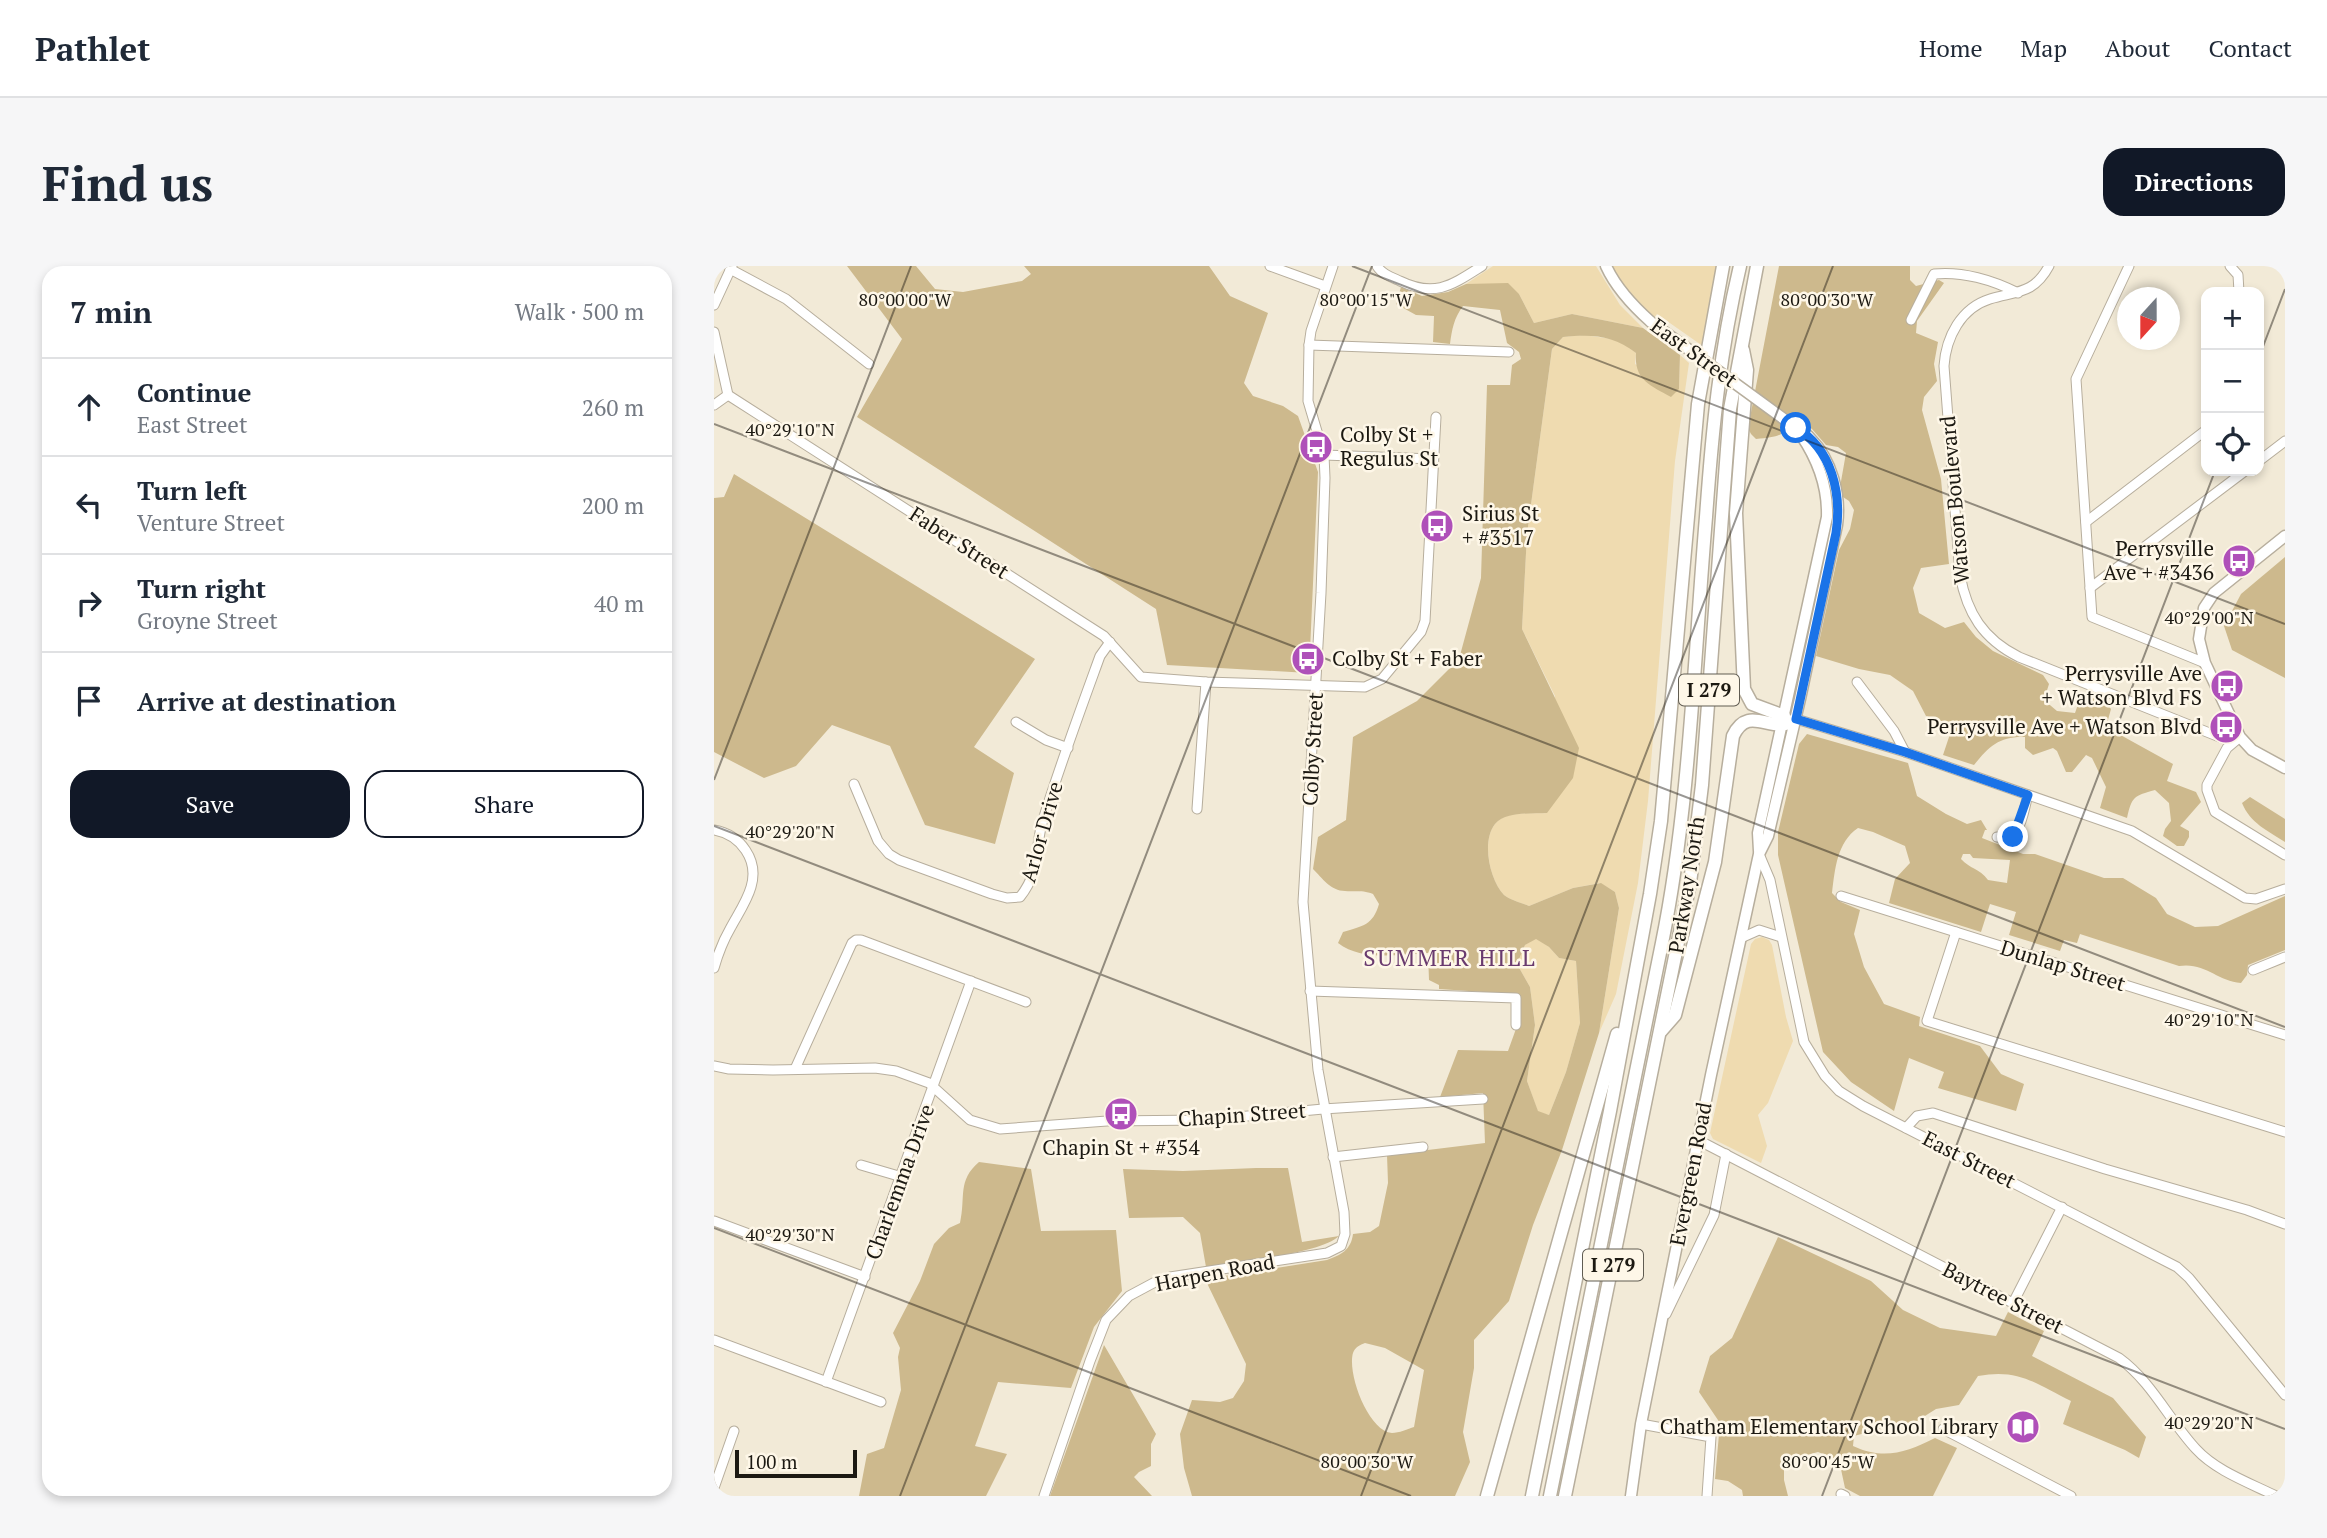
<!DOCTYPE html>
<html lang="en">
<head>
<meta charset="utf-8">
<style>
	body { margin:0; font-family:"PT Serif",serif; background:#f6f6f7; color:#1f2937 }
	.controls { position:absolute; right:21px; top:21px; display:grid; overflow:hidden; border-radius:14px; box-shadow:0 4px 10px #0003 }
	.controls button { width:63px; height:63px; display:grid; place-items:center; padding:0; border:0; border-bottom:2px solid #e0e1e3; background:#fff; color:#1f2937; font:35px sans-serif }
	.compass { position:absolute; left:1403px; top:21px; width:63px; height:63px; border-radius:50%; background:#fff; box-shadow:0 4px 10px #0003; rotate:201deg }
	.scale { position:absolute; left:21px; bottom:18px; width:122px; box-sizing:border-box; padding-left:7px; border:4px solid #1c1912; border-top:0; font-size:19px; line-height:24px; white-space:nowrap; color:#1c1912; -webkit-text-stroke:5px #fef7e8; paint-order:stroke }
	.stop { position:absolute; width:21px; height:21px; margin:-16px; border:5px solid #1a73e8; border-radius:50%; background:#fff }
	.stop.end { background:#1a73e8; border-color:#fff; box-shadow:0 2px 7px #0008 }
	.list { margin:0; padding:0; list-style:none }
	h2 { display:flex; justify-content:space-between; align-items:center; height:91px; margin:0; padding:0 28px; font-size:30px }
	h2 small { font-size:23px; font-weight:400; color:#747a83 }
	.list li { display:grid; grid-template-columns:46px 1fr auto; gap:21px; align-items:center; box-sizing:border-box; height:98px; padding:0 28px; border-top:2px solid #e0e1e3 }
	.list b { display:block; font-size:26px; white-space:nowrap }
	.list p { margin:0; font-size:23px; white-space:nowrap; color:#747a83 }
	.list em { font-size:23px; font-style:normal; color:#747a83 }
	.actions { display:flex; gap:14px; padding:21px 28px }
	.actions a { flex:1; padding:16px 0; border:2px solid #111827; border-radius:21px; text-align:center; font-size:24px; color:#111827 }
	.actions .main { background:#111827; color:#fff }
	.icon { flex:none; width:38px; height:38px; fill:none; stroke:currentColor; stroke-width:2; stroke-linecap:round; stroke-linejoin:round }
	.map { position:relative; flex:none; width:1571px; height:1230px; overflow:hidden; border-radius:21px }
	header { display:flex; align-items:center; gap:42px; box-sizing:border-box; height:98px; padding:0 35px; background:#fff; border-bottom:2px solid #e0e1e3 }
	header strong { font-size:33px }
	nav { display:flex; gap:38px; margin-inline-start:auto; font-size:24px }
	.intro { display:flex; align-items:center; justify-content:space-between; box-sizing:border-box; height:168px; padding:0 42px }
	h1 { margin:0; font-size:49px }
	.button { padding:18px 32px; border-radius:21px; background:#111827; color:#fff; font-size:24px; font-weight:700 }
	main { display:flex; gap:42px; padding:0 42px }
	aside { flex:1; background:#fff; border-radius:21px; box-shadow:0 4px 10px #0003 }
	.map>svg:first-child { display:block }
</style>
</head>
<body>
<header>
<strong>Pathlet</strong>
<nav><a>Home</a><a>Map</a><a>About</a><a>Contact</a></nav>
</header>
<div class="intro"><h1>Find us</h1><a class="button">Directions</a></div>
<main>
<aside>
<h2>7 min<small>Walk · 500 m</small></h2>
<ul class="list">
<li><svg class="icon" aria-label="ahead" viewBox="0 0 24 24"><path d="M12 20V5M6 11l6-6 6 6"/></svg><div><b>Continue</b><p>East Street</p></div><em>260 m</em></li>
<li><svg class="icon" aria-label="left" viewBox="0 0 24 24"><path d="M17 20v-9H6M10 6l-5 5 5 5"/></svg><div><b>Turn left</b><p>Venture Street</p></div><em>200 m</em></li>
<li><svg class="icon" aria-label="right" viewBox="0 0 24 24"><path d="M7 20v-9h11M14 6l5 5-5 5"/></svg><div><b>Turn right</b><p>Groyne Street</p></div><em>40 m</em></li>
<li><svg class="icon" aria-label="arrive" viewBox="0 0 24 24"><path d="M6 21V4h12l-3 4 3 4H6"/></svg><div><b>Arrive at destination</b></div></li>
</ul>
<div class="actions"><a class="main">Save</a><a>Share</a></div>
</aside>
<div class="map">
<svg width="1571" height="1230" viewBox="0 0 1571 1230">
	<rect width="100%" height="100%" fill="#f2ead7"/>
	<!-- green -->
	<g fill="#efdbb0">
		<polygon points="779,0 882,0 906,39 929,62 858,48 820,57 805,28 752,18"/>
		<polygon points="892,0 1009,0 993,83 943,48 937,56"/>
		<path d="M870 69 905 74 922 87 921 98 965 123 966 89 975 97 961 195 934 535 924 617 902 728 885 767 905 642 901 626 886 617 859 622 815 640C808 637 796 634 790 629 776 614 767 576 781 558 792 544 818 548 833 547L841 430 808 363 813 268 838 83 849 71Z"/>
		<polygon points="1048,671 1055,674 1058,679 1072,751 1079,775 1054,837 1044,849 1053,880 1047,897 999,873 996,867 1037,678 1041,673"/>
		<polygon points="822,672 835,681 845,692 862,695 866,757 852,806 835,849 824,846 813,815 821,759 816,721 803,698 811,679"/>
	</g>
	<!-- forest -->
	<g fill="#cdb98d" fill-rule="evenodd">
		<polygon points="133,0 202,0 221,23 249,26 308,15 317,8 310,0 495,0 516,30 554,47 530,117 539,130 569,140 584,150 604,206 595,407 453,399 442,343 143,151 188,73"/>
		<path d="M1065 0H1196V14L1202 20 1225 14 1230 17 1203 55 1202 67 1224 76 1220 98 1223 115 1210 131 1208 144 1227 213 1235 298 1207 302 1199 322 1205 347 1231 362 1250 356 1262 371 1279 385 1329 409 1335 418 1330 434 1343 445 1361 447 1368 427 1391 436 1397 443 1392 461 1459 498 1453 515 1482 526 1487 536 1466 560 1475 565V571L1470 580H1463L1449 570 1451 563 1457 555 1455 537 1441 524C1420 530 1418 530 1413 552L1386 542 1392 521 1378 492 1372 489 1358 506H1352L1343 485 1339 482 1319 489 1311 482V471C1286 470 1275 480 1260 499L1229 489 1236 468 1232 457 1212 450 1199 425 1176 409 1145 403 1102 390 1125 284 1136 263 1140 244 1135 235 1129 231 1126 221 1132 187 1124 181 1112 179 1098 163 1083 153C1069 170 1065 171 1042 173L1037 168 1034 162Z"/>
		<path d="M794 17 805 28 820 57 858 48 929 62 966 89 965 123 957 131C936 119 920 114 922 87 899 69 878 68 849 71L838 83 813 268 808 363 865 482 859 512 833 547C818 548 792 545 781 558 767 576 776 614 790 629 796 634 808 637 815 640L859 622 887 617 901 626 905 642 885 767 848 884 819 959 795 1035 760 1074V1102L749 1166 756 1196 741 1230H478L470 1202 466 1168 478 1134 506 1136 519 1132 530 1115 532 1098 491 1013 613 994C627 989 637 984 639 968L656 966 665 960 674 917 673 889 771 877 769 827 726 831 744 784 794 785 803 760 799 728 725 723V719L715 714 714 687C684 688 649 696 624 677L629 666C649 660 659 659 665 638L659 628C649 624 642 626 631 625 617 625 608 612 599 603L604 571 632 554 639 471 703 435 745 393 767 312 773 119H796L798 99 807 93 805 86 793 77 786 44 749 40C740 52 738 63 736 78L719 76 720 50 702 49 682 38 687 21 708 30 734 26 752 18ZM822 673 835 681 845 692 862 695 866 757 852 806 835 849 824 845 813 815 821 759 816 721 803 698 811 679ZM651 1077 671 1082 710 1104 700 1161C694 1163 685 1167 678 1167 654 1165 633 1107 639 1087 641 1081 646 1079 651 1077Z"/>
		<polygon points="20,208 321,393 260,481 300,507 281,578 211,559 176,480 118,459 82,500 50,512 0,486 0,232 10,231"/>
		<polygon points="1571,291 1571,412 1518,384 1510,360 1527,328"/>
		<path d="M1093 468 1194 497 1203 530 1232 548 1253 558 1267 554 1273 564H1271L1268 572 1309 588H1321L1390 612H1409L1442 632 1453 648 1481 661 1504 660 1571 630V684L1534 699 1533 709 1527 717C1503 715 1491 696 1465 700L1366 668 1363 677 1350 674 1346 685 1295 669 1302 646 1276 638 1267 666 1175 637 1181 613 1196 597 1191 580 1159 566 1144 562C1123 576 1121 603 1118 627L1127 636 1146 644 1140 668 1150 701 1170 738 1206 751 1205 760 1266 780 1287 808 1310 818 1302 845 1224 822 1230 806 1195 792 1180 845 1137 816 1109 786 1064 589V566L1085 478ZM1249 588H1256L1259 592 1296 594 1293 617 1274 614C1265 602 1256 603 1247 593Z"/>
		<path d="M1536 531 1571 553V576C1554 565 1536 557 1528 537Z"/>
		<path d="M265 896 317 903 327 965 402 964 408 1025 380 1061 357 1122 284 1116 261 1180 293 1188 272 1230H145L153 1188 170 1182 187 1124 184 1091 186 1082 179 1067 206 1015 220 978 235 962 246 957C252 930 243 915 265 896Z"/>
		<path d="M542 902H574L588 976 625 970C606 988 521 996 492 1001L486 967 469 951 415 952 409 903 469 905Z"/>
		<path d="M1064 971 1157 1015 1189 1044 1226 1062 1282 1070 1294 1046 1330 1065 1318 1090 1399 1132 1432 1171 1425 1192 1411 1184 1349 1158 1357 1135C1322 1118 1305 1102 1264 1110L1245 1139 1222 1143 1195 1160 1173 1161 1140 1170 1139 1180C1169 1194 1192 1187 1221 1172L1243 1182 1219 1230H1146L1131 1222 1125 1194 1104 1186 1070 1195V1214L1074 1230H1029L1028 1224 1014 1215 1001 1213 1006 1157 985 1126 996 1090 1018 1072Z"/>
		<polygon points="390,1079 442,1168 437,1178 437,1200 425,1206 420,1211 438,1230 336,1230"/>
	</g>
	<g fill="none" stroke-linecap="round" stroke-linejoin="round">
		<defs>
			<g id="minor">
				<polyline points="556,0 611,20"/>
				<path d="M663 0C668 8 677 11 686 15 721 32 738 19 768 0"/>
				<path d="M1335 0C1320 28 1303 25 1276 33 1247 42 1232 71 1230 100L1246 309C1253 347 1269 373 1305 391L1508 472 1526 471"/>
				<polyline points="1415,0 1362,113 1378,351 1491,397"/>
				<polyline points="1516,0 1524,9 1525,26"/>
				<polyline points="16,3 72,33 155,98"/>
				<polyline points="0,39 18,0"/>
				<path d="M1197 54 1220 8C1248 5 1279 14 1304 27"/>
				<polyline points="0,66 14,129"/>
				<polyline points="595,79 795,86"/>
				<polyline points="14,129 390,370 427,411 492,416 651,421 668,413 707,366 711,355 722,151"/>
				<polyline points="0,139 14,129"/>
				<polyline points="610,189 719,193"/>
				<polyline points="1545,195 1571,175"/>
				<polyline points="1372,256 1492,164"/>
				<polyline points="1376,322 1531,205"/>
				<polyline points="1143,416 1180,465 1191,486"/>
				<polyline points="1082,453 1191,486 1418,565 1531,632 1542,633 1571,623"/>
				<polyline points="302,456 332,474 354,482"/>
				<polyline points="1526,471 1513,482 1493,519 1493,524 1501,546 1571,589"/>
				<path d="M140 518 164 575 175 588 185 594 278 628 293 632 306 631C327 605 320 583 329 554 346 499 366 445 386 390L396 376"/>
				<polyline points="483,543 492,416"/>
				<path d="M0 564C27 569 45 594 37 621 33 635 24 648 17 661 10 673 4 688 0 702"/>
				<path d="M1283 571C1308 575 1308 549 1314 529"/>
				<polyline points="1045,588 1056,614 1090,776 1111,810 1125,825 1149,840 1463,1001 1475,1012 1571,1129"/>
				<polyline points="1127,630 1571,769"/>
				<polyline points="1242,666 1213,755 1571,866"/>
				<polyline points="1027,672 1045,664 1067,671"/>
				<polyline points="1539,704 1571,691"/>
				<polyline points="596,725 802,732 802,759"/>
				<polyline points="0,800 15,803 59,804 161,802 182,805 215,817 256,854 286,863 393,855 490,854 609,843 769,833"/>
				<polyline points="81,803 138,677 142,674 147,674 312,736"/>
				<polyline points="1192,862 1203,850 1219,847 1391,903 1533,944 1571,958"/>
				<path d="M984 874 1405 1092C1438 1116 1455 1154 1482 1183 1502 1205 1536 1217 1562 1230"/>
				<polyline points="619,891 709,881"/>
				<polyline points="147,899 188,911"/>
				<polyline points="0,955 151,1011"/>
				<polyline points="1299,1037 1348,941"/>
				<polyline points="952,1048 1000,949 1012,888"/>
				<polyline points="0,1074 167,1136"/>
				<polyline points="112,1116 257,715"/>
				<polyline points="927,1158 997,1171 993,1230"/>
				<polyline points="1229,1163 1357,1230"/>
				<polyline points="0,1222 20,1165"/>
				<polyline points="1127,1228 1131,1230"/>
				<polyline points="330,1230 376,1095 392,1054 415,1030 443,1015 456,1011 613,987 627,980 631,968 630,946 604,804 589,636 607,327 611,212 610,189 594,135 595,79 597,65 619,0"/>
			</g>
			<g id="major">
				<path d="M892 0C902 22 919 40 937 56"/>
				<polyline points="1571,270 1500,327 1490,342 1485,373 1491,397 1526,471 1538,484 1571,502"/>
				<path d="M1045 585 1044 567 1113 251C1114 220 1104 194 1087 169"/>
				<path d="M917 1230 927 1158 997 809 1045 588 1054 570 1086 433 1123 259C1127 229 1118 194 1096 172 1090 165 1081 161 1074 156"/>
			</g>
			<g id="highway">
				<polyline points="1029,84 1033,104 1022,247 1030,423 1038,438 1070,450"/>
				<path d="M947 765 961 749 1001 596 1019 470C1035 436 1059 471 1082 453"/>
				<polyline points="773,1230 903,768"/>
				<polyline points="818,1230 896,845 936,628 947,555 984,138 1009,0"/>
				<path d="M836 1230 948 677C976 539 980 392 992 251 998 167 1006 83 1026 0"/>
				<polyline points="851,1230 976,617 988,519 1016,143 1043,0"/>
			</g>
		</defs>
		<!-- minor casing -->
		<use href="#minor" stroke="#b7ae9d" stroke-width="11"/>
		<!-- major casing -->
		<use href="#major" stroke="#b7ae9d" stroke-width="13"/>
		<!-- highway casing -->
		<use href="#highway" stroke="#b7ae9d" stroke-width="15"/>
		<!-- minor -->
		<use href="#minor" stroke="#fff" stroke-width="9"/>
		<!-- major -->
		<use href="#major" stroke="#fff" stroke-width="10"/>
		<!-- highway -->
		<use href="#highway" stroke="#fff" stroke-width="12"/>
		<defs>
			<polyline id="major-bridge" points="937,56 1074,156"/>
		</defs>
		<!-- major-bridge casing -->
		<use href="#major-bridge" stroke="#b7ae9d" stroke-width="13" stroke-linecap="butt"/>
		<!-- major-bridge -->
		<use href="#major-bridge" stroke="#fff" stroke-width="10"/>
	</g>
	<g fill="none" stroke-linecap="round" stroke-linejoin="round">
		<!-- route -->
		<path stroke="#1a73e8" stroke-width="9" d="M1082 162C1118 183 1128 228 1122 267L1082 453 1191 486 1314 529 1299 571"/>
	</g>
	<!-- ticks -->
	<path fill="none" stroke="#1c1912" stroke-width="2" stroke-opacity="0.45" d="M638 0 1571 358M1545 91 1571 23M0 158 1571 761M0 514 197 0M0 560 1571 1163M0 962 697 1230M186 1230 658 0M647 1230 1119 0M1108 1230 1501 205M1569 1230 1571 1223"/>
	<!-- icons -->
	<defs>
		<symbol id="bus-disc" viewBox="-11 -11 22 22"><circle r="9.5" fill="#af50b9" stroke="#fef7e8"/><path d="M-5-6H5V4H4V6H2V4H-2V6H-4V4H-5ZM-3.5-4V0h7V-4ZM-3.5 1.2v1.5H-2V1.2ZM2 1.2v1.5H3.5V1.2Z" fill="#fff"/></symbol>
		<symbol id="library-disc" viewBox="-11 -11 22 22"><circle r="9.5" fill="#af50b9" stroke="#fef7e8"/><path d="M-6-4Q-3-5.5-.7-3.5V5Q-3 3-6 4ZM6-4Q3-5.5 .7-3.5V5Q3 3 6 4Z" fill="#fff"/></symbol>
	</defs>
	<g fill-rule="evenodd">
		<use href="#bus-disc" x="583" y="162" width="38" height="38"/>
		<use href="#bus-disc" x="704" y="241" width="38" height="38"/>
		<use href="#bus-disc" x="1506" y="276" width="38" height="38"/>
		<use href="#bus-disc" x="575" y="374" width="38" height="38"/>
		<use href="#bus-disc" x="1494" y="401" width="38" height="38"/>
		<use href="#bus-disc" x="1493" y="442" width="38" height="38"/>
		<use href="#bus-disc" x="388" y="829" width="38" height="38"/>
		<use href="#library-disc" x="1290" y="1142" width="38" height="38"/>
	</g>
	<g text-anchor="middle" stroke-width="5" stroke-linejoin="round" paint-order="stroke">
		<!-- shield labels -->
		<g fill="#fef7e8" stroke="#605c52" stroke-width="2">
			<rect x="965" y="408.5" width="60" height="31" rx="5"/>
			<rect x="869" y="983.5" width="60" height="31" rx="5"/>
		</g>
		<g font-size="19" font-weight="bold" fill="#1c1912">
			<text x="995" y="431">I 279</text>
			<text x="899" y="1006">I 279</text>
		</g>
		<!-- street labels -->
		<g font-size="21" fill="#1c1912" stroke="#fef7e8">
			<text transform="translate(980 87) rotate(36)" y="7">East Street</text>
			<text transform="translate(1241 234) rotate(-95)" y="7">Watson Boulevard</text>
			<text transform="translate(245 277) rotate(33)" y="7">Faber Street</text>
			<text transform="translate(599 483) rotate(-87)" y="7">Colby Street</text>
			<text transform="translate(328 566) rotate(-74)" y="7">Arlor Drive</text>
			<text transform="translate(973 619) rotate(-81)" y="7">Parkway North</text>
			<text transform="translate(1349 700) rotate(17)" y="7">Dunlap Street</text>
			<text transform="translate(528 849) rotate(-4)" y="7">Chapin Street</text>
			<text transform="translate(1255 894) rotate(27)" y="7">East Street</text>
			<text transform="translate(977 908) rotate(-79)" y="7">Evergreen Road</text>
			<text transform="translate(186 916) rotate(-70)" y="7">Charlemma Drive</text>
			<text transform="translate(501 1007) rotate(-11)" y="7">Harpen Road</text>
			<text transform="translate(1289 1032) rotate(27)" y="7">Baytree Street</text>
		</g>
		<!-- poi labels -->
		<g font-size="21" fill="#1c1912" stroke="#fef7e8" text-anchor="end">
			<text x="626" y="176" text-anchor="start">Colby St +<tspan x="626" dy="24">Regulus St</tspan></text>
			<text x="748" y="255" text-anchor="start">Sirius St<tspan x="748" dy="24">+ #3517</tspan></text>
			<text x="1500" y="290">Perrysville<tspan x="1500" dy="24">Ave + #3436</tspan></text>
			<text x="618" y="400" text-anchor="start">Colby St + Faber</text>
			<text x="1488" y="415">Perrysville Ave<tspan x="1488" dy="24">+ Watson Blvd FS</tspan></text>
			<text x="1488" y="468">Perrysville Ave + Watson Blvd</text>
			<text x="407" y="889" text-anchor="middle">Chapin St + #354</text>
			<text x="1284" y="1168">Chatham Elementary School Library</text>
		</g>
		<!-- neighbourhood labels -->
		<g font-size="23" letter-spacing="2" fill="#6a3b6f" stroke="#fef7e8">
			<text x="736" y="700">SUMMER HILL</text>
		</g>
	</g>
	<g font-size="18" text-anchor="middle" fill="#1c1912" stroke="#fef7e8" stroke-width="5" stroke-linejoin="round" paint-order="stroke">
		<text x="191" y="40">80°00'00"W</text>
		<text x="652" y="40">80°00'15"W</text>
		<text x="1113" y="40">80°00'30"W</text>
		<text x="76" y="170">40°29'10"N</text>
		<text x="1495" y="358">40°29'00"N</text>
		<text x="76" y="572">40°29'20"N</text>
		<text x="1495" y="760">40°29'10"N</text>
		<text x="76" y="975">40°29'30"N</text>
		<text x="1495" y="1163">40°29'20"N</text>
		<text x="653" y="1202">80°00'30"W</text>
		<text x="1114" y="1202">80°00'45"W</text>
	</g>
</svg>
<div class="controls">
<button>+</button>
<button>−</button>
<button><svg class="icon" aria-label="locate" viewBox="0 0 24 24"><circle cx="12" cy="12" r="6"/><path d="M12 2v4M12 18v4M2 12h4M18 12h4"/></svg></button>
</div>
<svg class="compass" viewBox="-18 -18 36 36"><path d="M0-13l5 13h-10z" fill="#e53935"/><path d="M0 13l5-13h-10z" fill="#747a83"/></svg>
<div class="scale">100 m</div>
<div class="stop" style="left:1082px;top:162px"></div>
<div class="stop end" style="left:1299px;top:571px"></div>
</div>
</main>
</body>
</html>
